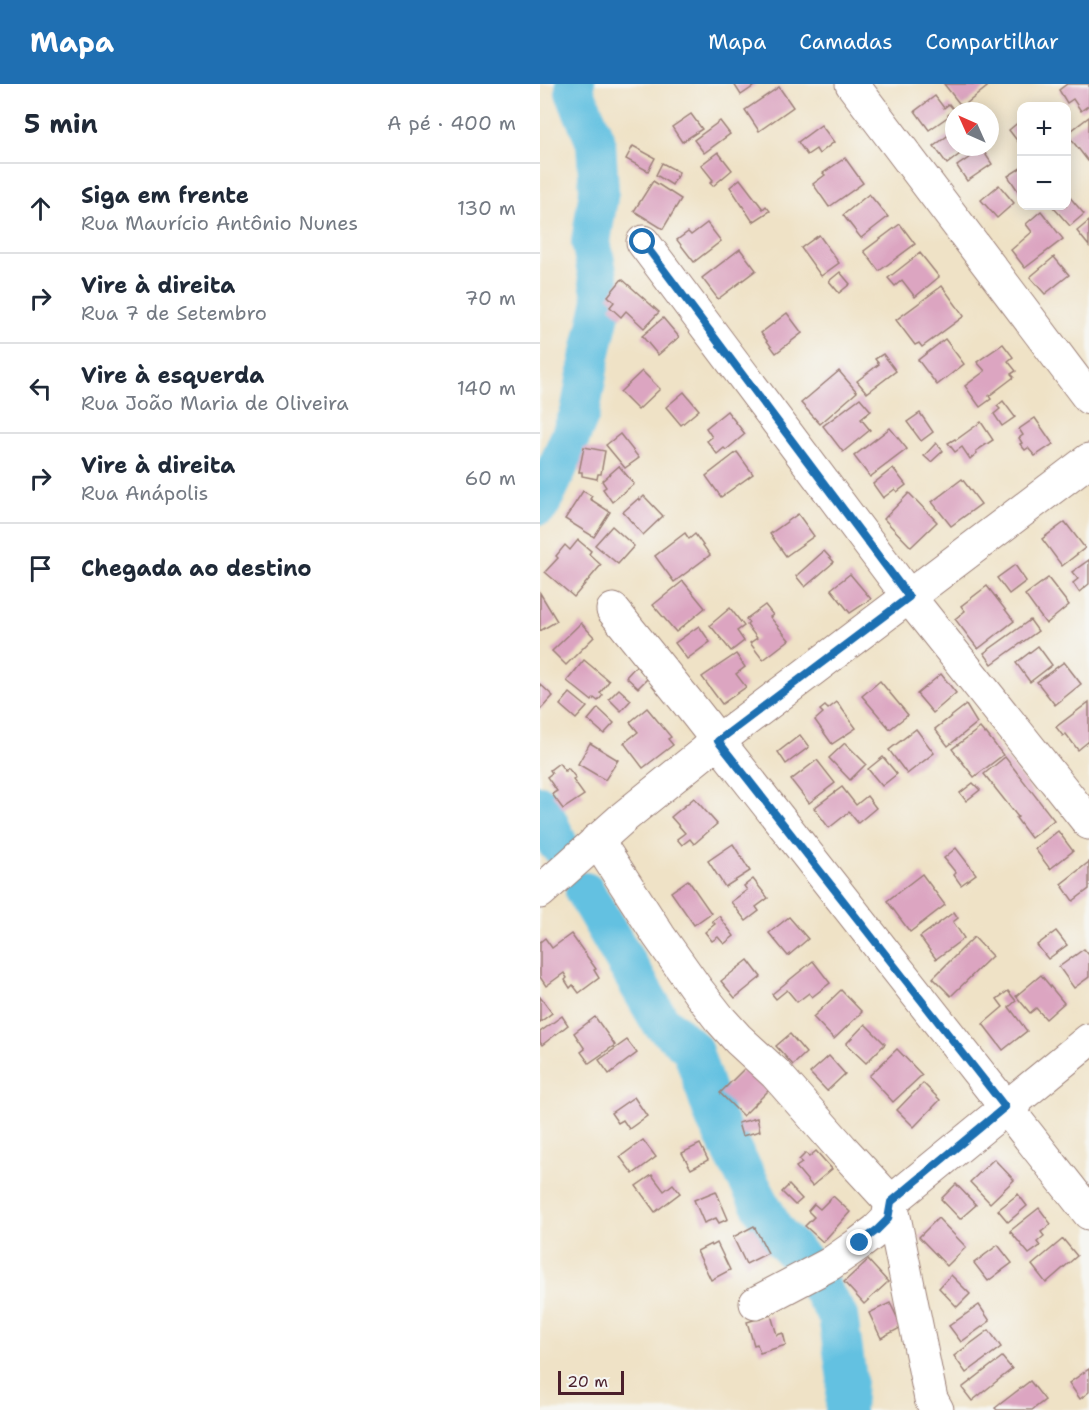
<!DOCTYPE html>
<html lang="pt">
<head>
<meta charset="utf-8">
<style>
	body { margin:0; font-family:"Shantell Sans",sans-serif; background:#f6f6f7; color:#1f2937 }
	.controls { position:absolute; right:18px; top:18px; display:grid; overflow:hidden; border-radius:12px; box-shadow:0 3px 15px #0003 }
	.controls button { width:54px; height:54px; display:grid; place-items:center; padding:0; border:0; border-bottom:2px solid #e0e1e3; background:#fff; color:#1f2937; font:30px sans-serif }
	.compass { position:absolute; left:405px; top:18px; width:54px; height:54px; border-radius:50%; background:#fff; box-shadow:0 3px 15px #0003; rotate:315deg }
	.scale { position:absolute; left:18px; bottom:15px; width:66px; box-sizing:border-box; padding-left:6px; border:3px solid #4a1f2b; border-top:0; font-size:16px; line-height:21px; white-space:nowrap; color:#4a1f2b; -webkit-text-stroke:4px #f6f6f2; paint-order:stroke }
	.stop { position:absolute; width:18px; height:18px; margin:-14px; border:4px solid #1f6fb2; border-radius:50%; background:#fff }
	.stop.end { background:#1f6fb2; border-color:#fff; box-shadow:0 2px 6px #0008 }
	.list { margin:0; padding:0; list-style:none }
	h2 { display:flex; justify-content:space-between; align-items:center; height:78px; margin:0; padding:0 24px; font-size:26px }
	h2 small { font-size:20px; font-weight:400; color:#747a83 }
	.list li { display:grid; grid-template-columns:39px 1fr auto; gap:18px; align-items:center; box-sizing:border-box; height:90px; padding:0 24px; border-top:2px solid #e0e1e3 }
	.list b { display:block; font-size:22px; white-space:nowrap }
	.list p { margin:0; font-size:20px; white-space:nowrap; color:#747a83 }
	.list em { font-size:20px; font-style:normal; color:#747a83 }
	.icon { flex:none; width:33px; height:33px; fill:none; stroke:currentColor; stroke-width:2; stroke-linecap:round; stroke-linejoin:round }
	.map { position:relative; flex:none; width:549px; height:1326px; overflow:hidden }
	header { display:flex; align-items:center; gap:36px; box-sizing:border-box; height:84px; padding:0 30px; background:#1f6fb2; color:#fff }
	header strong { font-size:28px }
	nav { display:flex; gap:33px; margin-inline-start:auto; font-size:21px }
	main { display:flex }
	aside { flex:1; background:#fff }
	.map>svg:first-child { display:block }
</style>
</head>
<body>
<header>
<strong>Mapa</strong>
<nav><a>Mapa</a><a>Camadas</a><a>Compartilhar</a></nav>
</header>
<main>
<aside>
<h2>5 min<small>A pé · 400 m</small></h2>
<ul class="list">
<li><svg class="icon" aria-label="ahead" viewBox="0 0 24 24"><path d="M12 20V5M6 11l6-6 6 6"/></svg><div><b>Siga em frente</b><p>Rua Maurício Antônio Nunes</p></div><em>130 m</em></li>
<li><svg class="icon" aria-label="right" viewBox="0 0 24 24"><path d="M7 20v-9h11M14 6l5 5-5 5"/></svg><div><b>Vire à direita</b><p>Rua 7 de Setembro</p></div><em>70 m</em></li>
<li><svg class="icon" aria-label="left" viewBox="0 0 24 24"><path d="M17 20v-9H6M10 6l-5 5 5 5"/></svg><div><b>Vire à esquerda</b><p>Rua João Maria de Oliveira</p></div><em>140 m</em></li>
<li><svg class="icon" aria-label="right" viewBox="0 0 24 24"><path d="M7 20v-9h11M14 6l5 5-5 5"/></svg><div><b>Vire à direita</b><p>Rua Anápolis</p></div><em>60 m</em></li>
<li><svg class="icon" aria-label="arrive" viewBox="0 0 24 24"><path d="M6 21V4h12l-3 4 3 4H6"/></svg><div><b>Chegada ao destino</b></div></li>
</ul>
</aside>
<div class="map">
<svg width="549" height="1326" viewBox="0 0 549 1326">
	<rect width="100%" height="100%" fill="#f6f6f2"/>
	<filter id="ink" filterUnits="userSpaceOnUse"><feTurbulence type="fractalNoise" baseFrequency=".0167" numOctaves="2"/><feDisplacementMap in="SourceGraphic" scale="12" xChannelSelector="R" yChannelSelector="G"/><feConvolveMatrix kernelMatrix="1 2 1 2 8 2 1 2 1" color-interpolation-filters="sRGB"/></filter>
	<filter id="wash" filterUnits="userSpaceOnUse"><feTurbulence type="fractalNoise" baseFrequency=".008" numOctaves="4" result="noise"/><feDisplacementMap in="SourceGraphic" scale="24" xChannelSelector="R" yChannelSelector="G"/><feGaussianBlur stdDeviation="1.35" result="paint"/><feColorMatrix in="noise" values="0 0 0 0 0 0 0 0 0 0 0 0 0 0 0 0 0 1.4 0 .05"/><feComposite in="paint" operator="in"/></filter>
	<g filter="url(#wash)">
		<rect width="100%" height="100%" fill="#efe2c6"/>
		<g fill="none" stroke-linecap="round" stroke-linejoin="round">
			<!-- stream -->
			<polyline stroke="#63c1e1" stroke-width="7" points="0,395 14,392"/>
			<!-- river -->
			<g stroke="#63c1e1" stroke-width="40">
				<polyline points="0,421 14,392 40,329 51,268 63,217 51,158 59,107 56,59 35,8 35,0"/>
				<polyline points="0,721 18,760"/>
				<polyline points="45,808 120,937 152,965 175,1034 234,1146 263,1177 298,1232 307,1295 305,1326"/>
			</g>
		</g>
		<g id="blocks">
			<!-- building -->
			<g fill="#dca5c1">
				<polygon points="194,0 217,0 201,11"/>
				<polygon points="404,0 445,0 447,3 422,23"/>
				<polygon points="527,0 549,0 549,21 541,27 533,15 527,19 519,6"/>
				<polygon points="239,3 253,23 219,47 205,26"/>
				<polygon points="395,12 404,24 409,20 414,26 408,31 409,32 389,46 375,27"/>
				<polygon points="151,30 162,45 142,58 132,43"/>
				<polygon points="549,33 549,75 548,77 527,50"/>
				<polygon points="180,37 190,50 164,69 154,56"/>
				<polygon points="480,37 482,57 479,59 469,46"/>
				<polygon points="281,41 294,58 279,70 276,65 267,71 258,58"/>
				<polygon points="414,47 414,63 429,63 407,80 394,62"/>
				<polygon points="93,62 115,74 108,87 86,75"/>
				<polygon points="442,65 452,80 427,97 417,82"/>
				<polygon points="178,68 192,86 173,102 170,99 173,96 161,81"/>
				<polygon points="305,74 323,99 289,123 273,100 285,91 283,89"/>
				<polygon points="122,79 139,88 132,101 116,91"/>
				<polygon points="482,83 482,109 480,110 468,92"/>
				<polygon points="200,95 223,125 226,122 230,127 213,138 190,103"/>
				<polygon points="113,97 141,115 123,145 94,127"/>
				<polygon points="459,101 474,119 457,134 441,116"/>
				<polygon points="329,110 348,133 321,154 303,131"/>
				<polygon points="528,111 544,130 530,142 513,123 515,122 526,122"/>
				<polygon points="501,127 523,155 485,184 471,166 492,148 486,140"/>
				<polygon points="549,137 549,162 537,147"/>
				<polygon points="167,139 181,157 154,178 137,156 148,148 151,151"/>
				<polygon points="360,140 375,160 339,187 324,167"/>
				<polygon points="279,151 299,179 281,192 261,164"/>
				<polygon points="200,165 216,186 178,215 162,194"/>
				<polygon points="380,169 399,193 375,213 362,196 355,202 348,194"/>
				<polygon points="514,173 529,191 505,210 490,193"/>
				<polygon points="300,188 310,200 299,209 289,197"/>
				<polygon points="82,195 119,228 104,244 86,227 81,233 70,223 74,218 68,212"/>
				<polygon points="402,202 424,232 382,263 379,259 375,261 356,236"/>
				<polygon points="247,229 262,249 236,269 221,249"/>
				<polygon points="123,234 139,253 118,271 102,252"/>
				<polygon points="405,255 424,280 397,301 378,276"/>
				<polygon points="463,260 473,273 468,277 476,287 471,290 474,293 449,312 451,315 440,323 425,302 445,287 437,278"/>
				<polygon points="343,270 356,287 327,309 317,297 339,280 335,275"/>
				<polygon points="102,287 120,305 98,326 80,308"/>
				<polygon points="299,287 317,308 280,340 261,319"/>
				<polygon points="144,308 159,326 141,341 126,323"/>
				<polygon points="320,314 331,327 321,335 330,346 303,368 283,342"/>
				<polygon points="463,317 475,333 462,342 454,330 460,325 457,322"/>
				<polygon points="187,327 205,350 186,366 184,364 177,370 167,357 172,353 166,344"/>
				<polygon points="380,329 393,348 381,357 367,338"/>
				<polygon points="495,334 513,360 495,372 488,364 485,366 480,360 482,359 479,354 483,351 479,345"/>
				<polygon points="441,338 453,356 436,367 437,369 430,375 422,363 415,368 408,359 415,355 416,356"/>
				<polygon points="350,344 367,365 330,393 314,372"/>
				<polygon points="80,350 99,374 85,384 66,361"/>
				<polygon points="396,359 403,367 391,378 384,372"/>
				<polygon points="44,363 65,367 61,390 58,390 57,395 42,392 42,388 39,388"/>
				<polygon points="197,368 213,390 181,413 166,392"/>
				<polygon points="79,382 94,400 72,418 63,405 66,403 62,397"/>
				<polygon points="353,384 366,401 357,408 355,405 343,414 333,400"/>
				<polygon points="422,395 441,420 411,442 392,418"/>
				<polygon points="43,407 52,412 50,415 70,428 54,453 25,435"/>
				<polygon points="369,409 397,438 371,463 344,435"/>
				<polygon points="104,412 123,432 103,451 83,428 99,414 100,416"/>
				<polygon points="258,430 274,452 246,472 230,450"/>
				<polygon points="525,438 545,464 522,482 502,455"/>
				<polygon points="72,442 94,462 78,480 55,461"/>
				<polygon points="145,449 149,455 155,450 170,471 134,498 115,472"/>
				<polygon points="38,456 51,467 49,470 61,481 34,513 5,488 18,474 16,472 25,461 30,466"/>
				<polygon points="284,467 294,478 265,503 256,492"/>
				<polygon points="549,476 549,500 539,508 533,499 538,495 532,488"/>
				<polygon points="475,481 486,497 469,510 457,494"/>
				<polygon points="310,490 331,515 310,529 291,505"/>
				<polygon points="508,494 529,521 506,540 485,511"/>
				<polygon points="143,497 165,524 136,548 113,521"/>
				<polygon points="447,502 474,537 438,565 415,535 425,527 421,522"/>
				<polygon points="0,509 17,537 0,547"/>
				<polygon points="225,521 233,531 230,533 249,556 223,576 210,559 217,554 207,541 209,539 206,535"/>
				<polygon points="190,524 204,542 197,547 204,557 191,567 170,541"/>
				<polygon points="490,536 498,547 452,580 444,569"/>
				<polygon points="41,539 54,553 26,581 12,567"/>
				<polygon points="159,542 170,558 147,575 135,559"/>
				<polygon points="498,562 512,581 490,598 476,579"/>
				<polygon points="196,570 205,583 196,590 206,603 182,620 162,593"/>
				<polygon points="44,576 69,597 60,609 63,611 58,617 54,614 52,617 27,597"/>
				<polygon points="524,578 541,600 515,621 497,598"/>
				<polygon points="96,582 108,594 98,604 86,593"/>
				<polygon points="401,590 416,609 393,629 377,610"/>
				<polygon points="340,597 368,631 350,645 322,612"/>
				<polygon points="0,600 13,612 0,626"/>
				<polygon points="79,605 91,616 81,627 69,615"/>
				<polygon points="30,609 47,623 36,635 20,621"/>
				<polygon points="297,618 316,644 292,660 275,636 283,629 280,626 285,622 288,625"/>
				<polygon points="549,618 549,657 538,666 526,650 523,652 516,643"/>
				<polygon points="426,621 437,639 408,662 395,645"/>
				<polygon points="58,624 74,639 64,650 48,636"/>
				<polygon points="107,624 131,653 128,655 133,661 103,684 84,659 98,648 90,638"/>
				<polygon points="440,644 445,650 446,649 463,671 434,693 412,665"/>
				<polygon points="376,645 394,669 367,690 349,666"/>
				<polygon points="260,651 269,663 246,680 238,668"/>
				<polygon points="50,659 78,676 65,696 38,680"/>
				<polygon points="305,659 326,680 310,696 289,674"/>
				<polygon points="343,673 357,690 342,702 328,685"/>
				<polygon points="465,673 514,736 491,754 476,734 478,733 444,690"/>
				<polygon points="277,676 295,699 269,719 251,696"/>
				<polygon points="19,679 25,687 28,684 36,694 33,696 44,711 23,725 12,710 17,707 7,693 12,689 10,686"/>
				<polygon points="433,699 440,706 426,717 420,709"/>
				<polygon points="302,703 316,721 327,712 336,724 318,739 309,728 289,744 274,724"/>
				<polygon points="154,714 177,740 154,760 150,755 142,761 137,755 145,749 131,733"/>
				<polygon points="518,747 533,767 510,785 495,765"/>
				<polygon points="193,760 210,787 185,803 168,777"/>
				<polygon points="416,764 436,790 421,801 414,791 416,789 404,774"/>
				<polygon points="549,778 549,805 533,817 521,800"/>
				<polygon points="382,790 405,821 370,848 347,817"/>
				<polygon points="213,795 228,814 216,823 219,827 206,837 191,818 207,806 204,802"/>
				<polygon points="148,796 171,829 154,841 131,808"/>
				<polygon points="414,828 418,834 413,838 424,854 396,875 380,853"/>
				<polygon points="179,832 194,852 184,860 178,853 172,857 165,848 175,840 172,837"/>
				<polygon points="249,833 268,855 248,872 229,849"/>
				<polygon points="516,847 527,861 508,875 497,861"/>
				<polygon points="31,850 56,885 54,886 59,894 39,909 33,901 30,904 25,896 27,894 24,889 6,902 0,893 0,858 5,854 12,864"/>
				<polygon points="434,853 452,872 411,912 393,894"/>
				<polygon points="544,865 549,871 549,893 534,904 519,883"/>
				<polygon points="208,876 221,893 195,914 181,897"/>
				<polygon points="273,877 290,899 272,913 269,909 257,918 247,906 236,915 232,910"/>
				<polygon points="501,891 524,919 506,935 496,924 490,929 476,912"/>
				<polygon points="301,906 322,928 294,955 273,933"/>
				<polygon points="468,907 476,917 469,923 487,947 463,966 443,940 463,923 457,915"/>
				<polygon points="0,913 12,929 0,938"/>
				<polygon points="22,932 28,941 2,961 0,958 0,948"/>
				<polygon points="55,933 75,961 49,979 41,968 45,965 34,949"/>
				<polygon points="325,940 345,960 326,979 306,960"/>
				<polygon points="250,950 266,969 253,981 236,962"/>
				<polygon points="87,956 97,969 69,990 59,976"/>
				<polygon points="357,965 382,991 353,1018 329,992"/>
				<polygon points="289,972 305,990 287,1007 270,989"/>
				<polygon points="207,982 230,1005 203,1032 180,1009"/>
				<polygon points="383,999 400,1016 374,1043 357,1026"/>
				<polygon points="94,1013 107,1032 89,1045 83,1036 78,1039 71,1029"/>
				<polygon points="217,1034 220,1047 202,1052 198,1039"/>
				<polygon points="103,1056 116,1073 93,1090 80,1073"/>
				<polygon points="160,1060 168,1076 151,1085 142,1069"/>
				<polygon points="276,1067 292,1085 272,1102 256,1083 262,1079 259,1076 266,1069 269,1073"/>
				<polygon points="454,1075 474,1096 450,1119 430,1098"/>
				<polygon points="112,1091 124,1107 133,1100 140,1109 115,1128 96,1102"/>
				<polygon points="416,1100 436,1121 420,1135 401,1115"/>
				<polygon points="249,1101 262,1115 255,1121 242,1108"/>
				<polygon points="176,1107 188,1135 179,1139 176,1134 164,1139 154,1116"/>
				<polygon points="478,1110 487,1122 468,1138 458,1126"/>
				<polygon points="293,1112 310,1128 283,1158 265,1142 274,1133 268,1127 274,1120 280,1125"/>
				<polygon points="499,1124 511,1140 501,1148 504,1152 497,1158 500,1162 489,1170 470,1147"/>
				<polygon points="398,1134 426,1163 407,1182 379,1153"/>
				<polygon points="214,1142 228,1169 206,1180 193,1153"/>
				<polygon points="523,1155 537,1172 506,1199 492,1181"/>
				<polygon points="177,1159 190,1186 171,1196 157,1167 171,1160 172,1162"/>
				<polygon points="458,1161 472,1179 448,1197 434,1179"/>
				<polygon points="328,1176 348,1198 324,1220 304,1198"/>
				<polygon points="411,1191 430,1210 417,1223 399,1204"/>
				<polygon points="350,1219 362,1243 341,1254 329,1229"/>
				<polygon points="439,1221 450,1237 421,1258 409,1242"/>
				<polygon points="231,1231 237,1251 243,1249 246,1261 220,1269 217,1260 214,1261 207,1238"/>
				<polygon points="449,1246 461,1263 426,1289 414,1272"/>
				<polygon points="462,1273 472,1285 432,1317 422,1304"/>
				<polygon points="549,1285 549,1308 540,1315 529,1299"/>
				<polygon points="490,1297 505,1316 492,1326 457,1326 455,1324"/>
			</g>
		</g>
	</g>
	<g filter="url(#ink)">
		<use href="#blocks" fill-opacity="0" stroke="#9c8078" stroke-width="1.5"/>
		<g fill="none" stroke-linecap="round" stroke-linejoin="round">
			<defs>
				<g id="minor">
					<polyline points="312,0 549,314"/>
					<polyline points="103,158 369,513 549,739"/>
					<polyline points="73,526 152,624 549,1129"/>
					<polyline points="57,756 119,852 158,907 179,934 198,955 235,989 302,1065 351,1118 391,1315 397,1326"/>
					<polyline points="0,808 84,733 178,657 549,376"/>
					<polyline points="216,1219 290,1180 320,1159 337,1146 348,1135 351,1118 549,956"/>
				</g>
			</defs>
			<!-- minor casing -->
			<use href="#minor" stroke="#9c8078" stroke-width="35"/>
			<!-- minor -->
			<use href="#minor" stroke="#fff" stroke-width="33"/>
		</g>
	</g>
	<g fill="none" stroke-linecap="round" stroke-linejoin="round" filter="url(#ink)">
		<!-- route -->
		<polyline stroke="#1f6fb2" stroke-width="8" points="103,158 369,513 178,657 465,1023 351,1118 348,1135 337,1146 320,1159"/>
	</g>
</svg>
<div class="controls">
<button>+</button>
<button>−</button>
</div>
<svg class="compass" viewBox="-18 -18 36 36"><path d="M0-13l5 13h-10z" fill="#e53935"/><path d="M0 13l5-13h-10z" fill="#747a83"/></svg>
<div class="scale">20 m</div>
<div class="stop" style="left:103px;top:158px"></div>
<div class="stop end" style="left:320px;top:1159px"></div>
</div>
</main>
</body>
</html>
